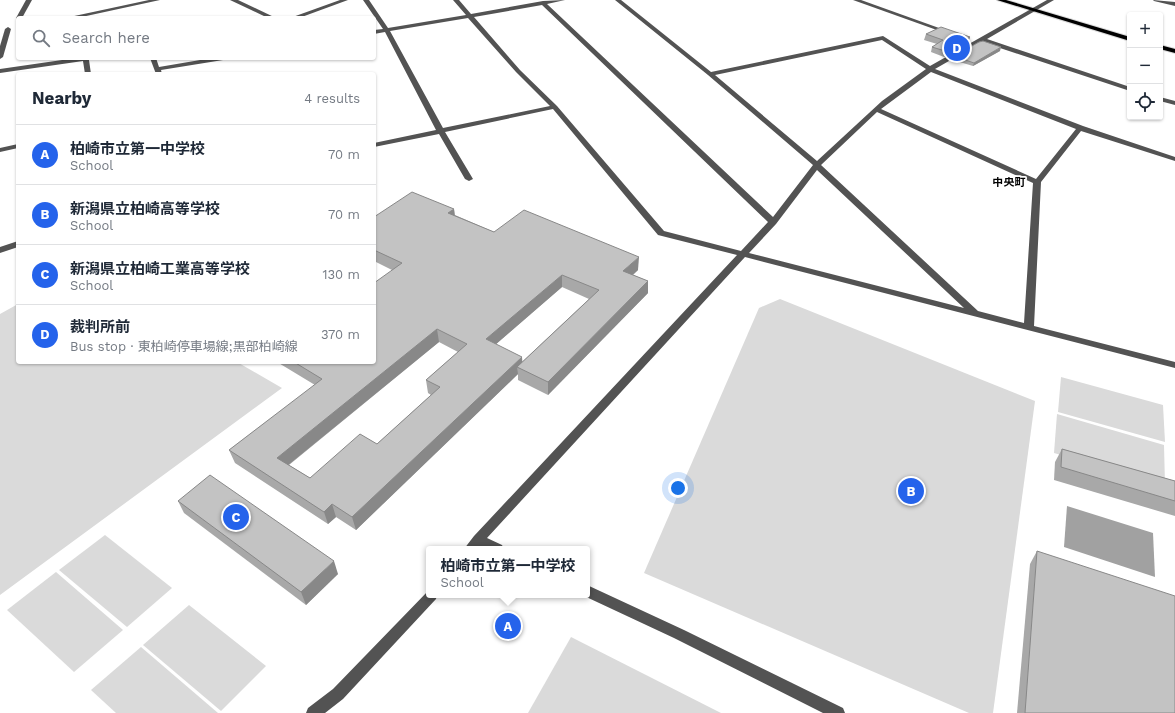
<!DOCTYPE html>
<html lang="en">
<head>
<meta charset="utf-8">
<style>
	body { margin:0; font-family:"Work Sans","Noto Sans JP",sans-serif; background:#f2f2f3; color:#1f2937 }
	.controls { position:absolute; right:12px; top:12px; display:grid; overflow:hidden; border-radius:4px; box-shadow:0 1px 3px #0004 }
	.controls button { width:36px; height:36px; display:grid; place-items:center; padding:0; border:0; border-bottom:1px solid #e0e1e3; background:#fff; color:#1f2937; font:20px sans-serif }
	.you { position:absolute; left:678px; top:488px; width:14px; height:14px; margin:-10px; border:3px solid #fff; border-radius:50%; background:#1a73e8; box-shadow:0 0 0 6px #1a73e833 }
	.badge { display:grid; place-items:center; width:26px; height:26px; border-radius:50%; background:#2563eb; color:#fff; font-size:13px; font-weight:700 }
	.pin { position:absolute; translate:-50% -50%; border:2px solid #fff; box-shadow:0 1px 4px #0006 }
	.popup { position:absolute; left:426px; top:546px; width:164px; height:52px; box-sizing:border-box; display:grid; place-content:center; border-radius:4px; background:#fff; filter:drop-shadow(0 1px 3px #0005); font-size:13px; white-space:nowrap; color:#747a83 }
	.popup b { font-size:15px; color:#1f2937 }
	.popup::after { content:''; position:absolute; left:50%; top:100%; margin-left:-8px; border:8px solid transparent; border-top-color:#fff }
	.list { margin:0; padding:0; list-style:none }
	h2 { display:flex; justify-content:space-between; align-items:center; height:52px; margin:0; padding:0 16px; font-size:17px }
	h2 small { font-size:13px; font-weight:400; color:#747a83 }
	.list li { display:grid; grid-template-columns:26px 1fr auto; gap:12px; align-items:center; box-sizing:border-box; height:60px; padding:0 16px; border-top:1px solid #e0e1e3 }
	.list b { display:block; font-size:15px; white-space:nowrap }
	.list p { margin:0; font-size:13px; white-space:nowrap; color:#747a83 }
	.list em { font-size:13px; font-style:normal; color:#747a83 }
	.icon { flex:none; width:22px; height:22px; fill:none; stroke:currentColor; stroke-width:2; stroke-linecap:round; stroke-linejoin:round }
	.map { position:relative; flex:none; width:1175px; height:713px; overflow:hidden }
	.search { position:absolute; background:#fff; box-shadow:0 1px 3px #0004; left:16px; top:16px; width:360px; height:44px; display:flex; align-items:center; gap:10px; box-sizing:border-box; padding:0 14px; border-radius:4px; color:#747a83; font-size:15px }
	.panel { position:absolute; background:#fff; box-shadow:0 1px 3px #0004; left:16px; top:72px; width:360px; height:292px; border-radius:4px }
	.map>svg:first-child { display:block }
</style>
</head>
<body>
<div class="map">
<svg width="1175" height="713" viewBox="0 0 1175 713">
	<rect width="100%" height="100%" fill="#fff"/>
	<!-- green -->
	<g fill="#dadada">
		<polygon points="780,299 1035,401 993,713 969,713 644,573 759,308"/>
		<polygon points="18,304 18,362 237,362 282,388 0,595 0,314"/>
		<polygon points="1061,377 1163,405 1165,442 1058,412"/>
		<polygon points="1057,414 1164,445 1165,485 1054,453"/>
		<polygon points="105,535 172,588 127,627 59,570"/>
		<polygon points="56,572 123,630 74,672 7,610"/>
		<polygon points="189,605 266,666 221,711 143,645"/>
		<polygon points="571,637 721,713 528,713"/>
		<polygon points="141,647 218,713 116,713 91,690"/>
	</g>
	<!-- water -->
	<polygon fill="#a1a1a1" points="1067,506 1153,533 1155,577 1064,547"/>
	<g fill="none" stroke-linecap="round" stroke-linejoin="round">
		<defs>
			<g id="major">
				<polygon points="997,0 1006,0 1130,37 1130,41"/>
				<polygon points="1160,45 1175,49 1175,53 1160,49"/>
			</g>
		</defs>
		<!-- major casing -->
		<use href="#major" stroke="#dbdbdb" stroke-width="2"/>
		<!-- minor -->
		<g fill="#535353" fill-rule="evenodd">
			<polygon points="26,0 32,0 22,18 17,19 16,18"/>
			<polygon points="149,0 160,0 77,18 65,18"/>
			<polygon points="230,0 238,0 276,18 268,18"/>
			<polygon points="340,0 348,0 299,18 290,18"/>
			<path d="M363 0H369L388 28 466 15 453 0H459L471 14 543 1 565 0 547 4 773 217 813 165 708 75 615 0H621L711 72 883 36 930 66 1047 0H1054L987 39 1130 87V91L982 42 935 69 1083 126 1175 157V161L1081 131 1041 182 1034 326 1175 362V368L745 257 487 538 502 545 504 549H485L480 546 478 549H464L474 536 737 255 658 235 553 109 445 132 473 179 469 181 465 179 439 134 374 147V143L436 130 385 32 374 34V30L383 29ZM542 5 768 222 741 251 664 231 557 106 520 70 474 17ZM468 18 516 72 550 106 443 128 390 31ZM882 40 926 69 882 101 817 161 715 75ZM931 72 1076 129 1036 179 881 109ZM877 112 1033 183 1024 323 978 311 821 165ZM817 170 964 308 749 253 776 224Z"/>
			<polygon points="853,0 861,0 953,33 948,34"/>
			<polygon points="1153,0 1175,2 1175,6 1154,1"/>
			<polygon points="8,27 11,29 3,57 0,59 0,46 5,29"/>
			<polygon points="76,58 92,58 89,60 91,74 85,74 83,61 0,73 0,69"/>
			<polygon points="150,58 156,58 159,67 212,58 226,58 223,60 161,70 162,74 156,74"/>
			<polygon points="1160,97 1175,101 1175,105 1160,101"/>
			<polygon points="18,144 18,148 0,152 0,148"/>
			<polygon points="18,241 18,247 0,253 0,247"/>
			<polygon points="587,585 684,630 843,708 845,713 823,713 674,638 582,595 587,595"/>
			<polygon points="429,590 429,595 437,595 436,599 343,699 325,713 306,713 308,708 333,689"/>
		</g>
		<!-- major -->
		<use href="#major" fill="#000" fill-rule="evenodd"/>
	</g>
	<!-- wall -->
	<g fill="#a8a8a8" fill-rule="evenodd">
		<polygon points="926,34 970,37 968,43 944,57 931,52 932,47 937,44 924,40"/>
		<polygon points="1000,51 973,66 953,60 954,56"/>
		<path d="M454 209 455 215 494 232 638 270 633 275 648 281V293L548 395 518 380V374L356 530 336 517 328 524 235 463 229 450 315 385 277 362H374L392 270 374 261V217ZM562 287 589 299 522 362 496 344ZM439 342 458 352 426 380 428 393 431 395 377 444 310 478 289 465Z"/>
		<polygon points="1062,449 1175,481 1175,516 1054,480 1055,462"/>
		<polygon points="178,501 338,574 306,605 184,513"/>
		<polygon points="1037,551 1175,713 1017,713 1030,564"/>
	</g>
	<!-- shaded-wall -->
	<g fill="#888">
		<polygon points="970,37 968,43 944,57 945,51"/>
		<polygon points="1001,47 1000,51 973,66 974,63"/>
		<polygon points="454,209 455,221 448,213"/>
		<polygon points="639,257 638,270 623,283 623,271"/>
		<polygon points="562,275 562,287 487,352 486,339"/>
		<polygon points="648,281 648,293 548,395 548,382"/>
		<polygon points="437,329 439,342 282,470 277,458"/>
		<polygon points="522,357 523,370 517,367 518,374 356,530 352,517"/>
		<polygon points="332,504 336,517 328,524 324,512"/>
		<polygon points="334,561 338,574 306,605 301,592"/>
	</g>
	<!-- building -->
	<g fill="#c3c3c3" stroke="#888" fill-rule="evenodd">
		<polygon points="941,27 970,37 945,51 932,47 943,40 926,34"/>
		<polygon points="983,41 1001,47 974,63 954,56 979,42"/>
		<path d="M412 192 454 209 448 213 494 232 524 210 639 257 623 271 648 281 548 382 517 367 599 290 562 275 486 339 522 357 352 517 332 504 324 512 229 450 322 379 294 362H374V283L402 263 374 250V217ZM437 329 467 344 426 380 440 387 377 444 360 434 310 478 277 458Z"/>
		<polygon points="1062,449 1175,481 1175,501 1061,467"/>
		<polygon points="210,475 334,561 301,592 178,501"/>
		<polygon points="1037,551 1175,596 1175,713 1025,713"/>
	</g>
	<g text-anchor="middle" stroke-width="3.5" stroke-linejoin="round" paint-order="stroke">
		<!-- far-neighbourhood labels -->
		<g font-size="11" font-weight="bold" fill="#000" stroke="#fff">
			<text x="1009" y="186">中央町</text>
		</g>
	</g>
</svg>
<div class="controls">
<button>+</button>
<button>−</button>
<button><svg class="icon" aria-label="locate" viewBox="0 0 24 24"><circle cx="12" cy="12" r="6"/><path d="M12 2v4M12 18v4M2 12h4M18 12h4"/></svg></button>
</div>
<div class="you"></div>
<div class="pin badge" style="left:508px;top:626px">A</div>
<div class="popup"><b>柏崎市立第一中学校</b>School</div>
<div class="pin badge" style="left:911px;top:491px">B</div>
<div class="pin badge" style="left:236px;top:517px">C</div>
<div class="pin badge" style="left:957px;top:48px">D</div>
<div class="search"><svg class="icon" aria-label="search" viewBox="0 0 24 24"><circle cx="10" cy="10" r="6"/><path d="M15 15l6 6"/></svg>Search here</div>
<section class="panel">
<h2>Nearby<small>4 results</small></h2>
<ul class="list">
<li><span class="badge">A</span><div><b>柏崎市立第一中学校</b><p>School</p></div><em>70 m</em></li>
<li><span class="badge">B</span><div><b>新潟県立柏崎高等学校</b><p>School</p></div><em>70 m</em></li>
<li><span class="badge">C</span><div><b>新潟県立柏崎工業高等学校</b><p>School</p></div><em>130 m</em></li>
<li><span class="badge">D</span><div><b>裁判所前</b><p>Bus stop · 東柏崎停車場線;黒部柏崎線</p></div><em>370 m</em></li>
</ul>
</section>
</div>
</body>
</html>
